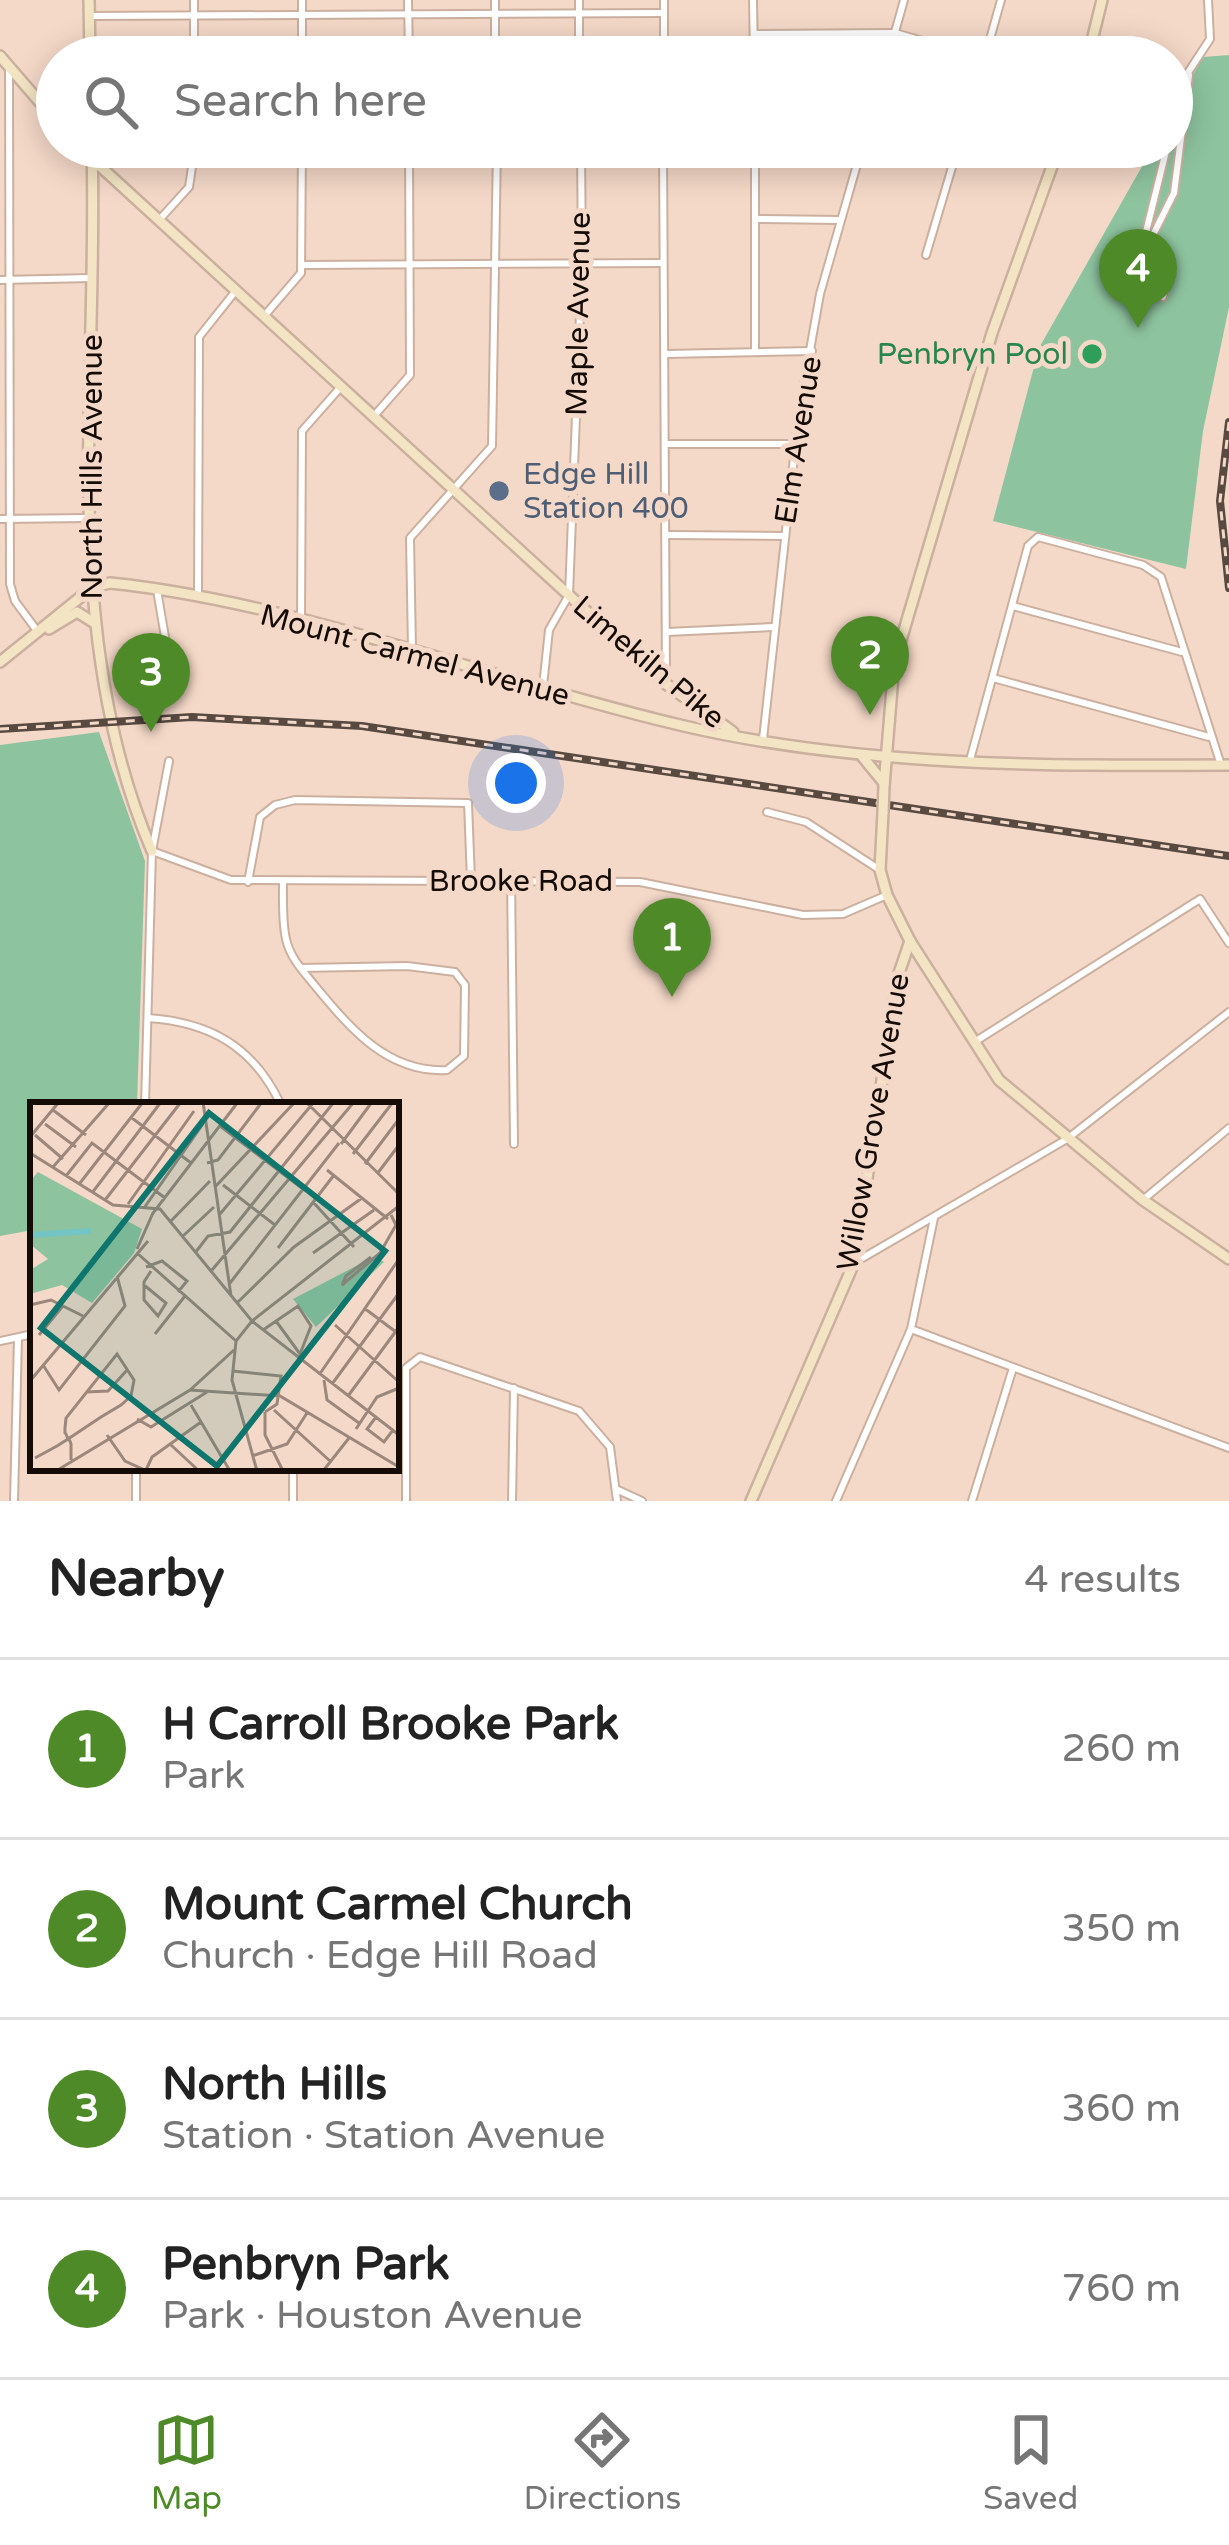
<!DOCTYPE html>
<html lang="en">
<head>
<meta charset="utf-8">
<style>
	body { margin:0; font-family:"Varela Round",sans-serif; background:#f6f6f6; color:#222 }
	.you { position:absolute; left:516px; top:783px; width:42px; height:42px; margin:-30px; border:9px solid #fff; border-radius:50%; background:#1a73e8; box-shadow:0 0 0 18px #1a73e833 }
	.badge { display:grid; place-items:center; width:78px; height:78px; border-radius:50%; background:#4f8a28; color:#fff; font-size:39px; font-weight:700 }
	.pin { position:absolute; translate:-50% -99px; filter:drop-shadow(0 3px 6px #0008) }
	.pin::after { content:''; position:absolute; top:63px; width:42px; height:36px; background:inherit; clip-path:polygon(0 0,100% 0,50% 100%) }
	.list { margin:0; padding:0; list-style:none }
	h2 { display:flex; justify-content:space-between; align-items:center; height:156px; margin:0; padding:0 48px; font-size:51px }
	h2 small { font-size:39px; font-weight:400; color:#767676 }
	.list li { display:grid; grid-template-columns:78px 1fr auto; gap:36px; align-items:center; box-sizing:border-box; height:180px; padding:0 48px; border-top:3px solid #e0e0e0 }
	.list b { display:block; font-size:45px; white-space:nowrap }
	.list p { margin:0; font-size:39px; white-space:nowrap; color:#767676 }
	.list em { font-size:39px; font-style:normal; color:#767676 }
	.icon { flex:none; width:66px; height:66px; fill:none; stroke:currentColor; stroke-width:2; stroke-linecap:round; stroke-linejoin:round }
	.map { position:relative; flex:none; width:1229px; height:1501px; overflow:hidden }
	.search { position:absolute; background:#fff; box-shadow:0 6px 30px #0003; left:36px; right:36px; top:36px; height:132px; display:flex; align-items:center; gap:30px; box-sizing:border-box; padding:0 42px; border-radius:66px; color:#767676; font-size:45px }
	.sheet { height:876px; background:#fff }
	nav { display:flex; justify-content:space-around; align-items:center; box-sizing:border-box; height:168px; border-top:3px solid #e0e0e0; background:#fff; font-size:33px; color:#767676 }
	nav a { display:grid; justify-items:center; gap:6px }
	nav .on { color:#4f8a28 }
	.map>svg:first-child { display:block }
</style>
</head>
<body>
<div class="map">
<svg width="1229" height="1501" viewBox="0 0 1229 1501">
	<rect width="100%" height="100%" fill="#f5d9c8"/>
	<!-- green -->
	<g fill="#8ec39f">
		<polygon points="1229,55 1229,307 1203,431 1186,569 993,521 1039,348 1153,147 1172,147 1172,113 1203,57"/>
		<polygon points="99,732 145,861 137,1105 33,1105 33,1230 0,1236 0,745"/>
	</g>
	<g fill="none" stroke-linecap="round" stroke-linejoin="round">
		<defs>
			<g id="street">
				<polyline points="194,0 194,57"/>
				<polyline points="302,0 302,57"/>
				<polyline points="408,0 409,57"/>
				<polyline points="495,0 495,57"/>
				<polyline points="579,0 579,57"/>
				<polyline points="753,0 754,57"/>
				<polyline points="88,16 664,13"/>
				<polyline points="754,34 895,33 978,57"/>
				<polyline points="664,57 664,0"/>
				<polyline points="888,57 904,0"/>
				<polyline points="985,57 1001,0"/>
				<polyline points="9,68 10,584 15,601 38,632"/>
				<polyline points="1172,97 1210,39 1208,0"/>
				<polyline points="663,147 666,681"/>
				<polyline points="755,147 755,351"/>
				<polyline points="1167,147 1144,240 1147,285 1163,297 1167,280 1151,239 1174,193 1189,75"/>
				<polyline points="160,219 189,187 195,147"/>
				<polyline points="756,219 840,220"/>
				<polyline points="926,255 958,147"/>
				<polyline points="302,265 663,263"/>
				<polyline points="0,280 91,278"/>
				<polyline points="265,315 301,273 302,147"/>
				<polyline points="666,354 812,351"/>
				<polyline points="373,417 410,375 409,147"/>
				<polyline points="668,444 796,444"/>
				<polyline points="0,519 88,518"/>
				<polyline points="669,535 783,536"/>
				<polyline points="157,590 174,690"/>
				<polyline points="198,595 199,337 234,293"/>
				<polyline points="1013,606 1182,652"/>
				<polyline points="301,619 302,431 339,389"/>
				<polyline points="667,632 773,627"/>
				<polyline points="412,649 410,538 492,446 497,147"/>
				<polyline points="993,678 1209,737"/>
				<polyline points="543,686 549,630 569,595 582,263 581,147"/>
				<polyline points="763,739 799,412 820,294 862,147"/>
				<polyline points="970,760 1028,546 1038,537 1143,565 1161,577 1221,765"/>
				<polyline points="767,812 806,822 880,870"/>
				<polyline points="152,851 231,880 640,882 803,915 843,914 887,895"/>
				<polyline points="511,875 514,1144"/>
				<polyline points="248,882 260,817 275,805 295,800 468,803 471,880"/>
				<path d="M283 882C283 900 282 921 286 939 290 958 304 972 316 987 350 1028 387 1073 447 1070L464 1056 465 985 455 972 407 966 301 968"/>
				<path d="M148 1018C210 1022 254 1047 281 1105"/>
				<polyline points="976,1041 1200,899 1229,943"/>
				<polyline points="145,1105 152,851 169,761"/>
				<polyline points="1144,1199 1229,1128"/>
				<polyline points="854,1263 1067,1139 1229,1012"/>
				<polyline points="911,1329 1229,1448"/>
				<polyline points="0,1341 33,1334"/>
				<polyline points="293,1468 293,1501"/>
				<polyline points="618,1490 642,1501"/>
				<polyline points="14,1501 18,1338"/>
				<polyline points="136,1501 136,1468"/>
				<polyline points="406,1501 406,1368 420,1357 579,1411 610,1447 617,1501"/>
				<polyline points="512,1501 514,1388"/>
				<polyline points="836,1501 911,1329 934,1218"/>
				<polyline points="972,1501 1013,1368"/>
			</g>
			<g id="secondary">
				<polyline points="89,0 90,57"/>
				<polyline points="0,56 57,122"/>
				<polyline points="1088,57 1102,0"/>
				<polyline points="79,147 666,684 733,732"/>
				<path d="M92 147C99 382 57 630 152 851"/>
				<polyline points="49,629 77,612 93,622"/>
				<path d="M0 662 93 587 110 583C297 602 499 683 684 726 861 767 1049 766 1229 765"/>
				<polyline points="861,755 884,783"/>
				<polyline points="884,786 894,664 992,333 1059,147"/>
				<polyline points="883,812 880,870 887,895 910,941 999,1080 1143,1200 1229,1259"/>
				<polyline points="751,1501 854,1263 898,976 910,941"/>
			</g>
		</defs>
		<!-- street casing -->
		<use href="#street" stroke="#cbb0a0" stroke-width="10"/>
		<!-- secondary casing -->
		<use href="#secondary" stroke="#cbb0a0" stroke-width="14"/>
		<!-- street -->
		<use href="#street" stroke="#fff" stroke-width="6"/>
		<!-- secondary -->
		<use href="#secondary" stroke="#f3e5c4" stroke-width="9"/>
		<defs>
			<g id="rail">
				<polyline points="1229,422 1220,501 1229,588"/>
				<polyline points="0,729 192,717 362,726 1229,856"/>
			</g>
		</defs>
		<!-- rail casing -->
		<use href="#rail" stroke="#584a41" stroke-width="8"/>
		<!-- rail -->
		<use href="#rail" stroke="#f5d9c8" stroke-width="3" stroke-dasharray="9" stroke-linecap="butt"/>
		<defs>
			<polyline id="secondary-bridge" points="883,812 884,786"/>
		</defs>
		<!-- secondary-bridge casing -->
		<use href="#secondary-bridge" stroke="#cbb0a0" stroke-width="14" stroke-linecap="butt"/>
		<!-- secondary-bridge -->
		<use href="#secondary-bridge" stroke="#f3e5c4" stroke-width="9"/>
	</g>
	<!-- markers -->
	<circle fill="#2e9e5b" stroke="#f5d9c8" stroke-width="4.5" cx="1092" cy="354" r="12"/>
	<circle fill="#5c6f8a" stroke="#f5d9c8" stroke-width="4.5" cx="499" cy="491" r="12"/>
	<g text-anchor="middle" stroke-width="10" stroke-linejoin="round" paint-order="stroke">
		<!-- street labels -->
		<g font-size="30" fill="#150c07" stroke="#f5d9c8">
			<text transform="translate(578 314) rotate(-89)" y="10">Maple Avenue</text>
			<text transform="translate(798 440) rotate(-81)" y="10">Elm Avenue</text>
			<text transform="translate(92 467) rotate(-90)" y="10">North Hills Avenue</text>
			<text transform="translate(415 655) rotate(15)" y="10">Mount Carmel Avenue</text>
			<text transform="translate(649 662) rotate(40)" y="10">Limekiln Pike</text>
			<text x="521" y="891">Brooke Road</text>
			<text transform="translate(873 1122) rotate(-80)" y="10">Willow Grove Avenue</text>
		</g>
		<!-- leisure labels -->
		<g font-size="30" fill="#27864d" stroke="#f5d9c8" text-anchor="end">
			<text x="1068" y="364">Penbryn Pool</text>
		</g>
		<!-- service labels -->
		<g font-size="30" fill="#4e5e75" stroke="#f5d9c8" text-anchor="start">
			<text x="523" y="484">Edge Hill<tspan x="523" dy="34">Station 400</tspan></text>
		</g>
	</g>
	<!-- overview -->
	<g transform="translate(30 1102)">
		<rect width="369" height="369" fill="#f5d9c8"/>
		<path d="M8 70 112 127 104 151 62 201 32 183 0 192V168L18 157 0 142V79ZM345 154 354 160 286 225 263 197Z" fill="#8ec39f"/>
		<path fill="none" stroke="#73c4c5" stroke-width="6" d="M0 133 61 129"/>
		<path fill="none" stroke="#9b877b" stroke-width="3" d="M173 0 201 194M276 0 369 92M23 8 56 33M102 16 161 61M15 22 46 45M190 24 273 87M5 33 33 57M0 35 29 0M311 42 342 0M0 51 83 103 130 107 222 219 206 239 202 278 227 369M323 52 363 0M177 61 188 58 232 0H245M335 62 369 17M23 65 80 0M297 68 358 117M347 72 369 43M36 74 62 41 135 96M50 81 113 0M193 83 245 123M185 85 265 0M62 91 131 0M75 98 151 0M283 100 324 145M98 102 164 9M369 104 222 219 369 333M114 106 173 22M190 112 284 0M141 119 180 79M153 134 184 105M248 146 304 73M107 147 123 111 208 0M107 151 206 239M165 151 178 134 200 130 304 0M283 151 344 108M341 155 316 174 312 183 350 151 366 123 361 113M116 165 132 159 157 179 148 190M182 168 324 0M200 181 309 41M114 183 136 201 128 214 114 198V180L121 169M208 200 264 145 332 96M0 203 21 198 53 214M334 206 366 230M246 219 270 252M305 223 369 280M233 228 268 204 281 224 268 257M125 232 155 194M9 233 32 205M13 263 29 288 95 204 87 174M203 269 251 274 247 302 235 310M289 273 369 157M294 278 297 298 329 321M0 279 118 139M302 282 369 191M160 288 250 294 369 365M56 290 78 289 98 267M318 294 369 225M161 303 200 369M244 308 300 359M235 310V333L253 369M346 315 337 327 354 340 363 328M107 317 121 325 177 290M326 327 347 295 369 286M77 333 95 359 117 369M141 343 169 369M222 354 257 342 277 311M5 356 27 344 38 337 71 315 91 303 101 294 104 278 87 252 36 316 35 326V331L36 332 38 337 40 339 41 342V358M116 368 122 355 171 320M26 369 160 288 204 248M293 369 319 336"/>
		<path fill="#0f766e" fill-opacity="0.15" stroke="#0f766e" stroke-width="6" d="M179 11 355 149 187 364 11 226Z"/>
		<rect width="369" height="369" fill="none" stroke="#150c07" stroke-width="6"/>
	</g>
</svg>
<div class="you"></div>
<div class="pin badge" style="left:672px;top:997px">1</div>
<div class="pin badge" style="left:870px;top:715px">2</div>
<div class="pin badge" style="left:151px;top:732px">3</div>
<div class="pin badge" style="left:1138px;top:328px">4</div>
<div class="search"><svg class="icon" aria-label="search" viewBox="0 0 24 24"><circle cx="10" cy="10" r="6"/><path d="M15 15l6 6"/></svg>Search here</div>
</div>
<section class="sheet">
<h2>Nearby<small>4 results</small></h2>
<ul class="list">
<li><span class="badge">1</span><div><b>H Carroll Brooke Park</b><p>Park</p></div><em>260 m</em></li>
<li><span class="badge">2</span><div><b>Mount Carmel Church</b><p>Church · Edge Hill Road</p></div><em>350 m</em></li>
<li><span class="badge">3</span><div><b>North Hills</b><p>Station · Station Avenue</p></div><em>360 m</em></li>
<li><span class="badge">4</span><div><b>Penbryn Park</b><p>Park · Houston Avenue</p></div><em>760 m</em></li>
</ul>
</section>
<nav>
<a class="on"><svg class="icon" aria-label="map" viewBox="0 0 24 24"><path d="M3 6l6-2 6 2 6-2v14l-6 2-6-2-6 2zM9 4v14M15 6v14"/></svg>Map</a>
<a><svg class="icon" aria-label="directions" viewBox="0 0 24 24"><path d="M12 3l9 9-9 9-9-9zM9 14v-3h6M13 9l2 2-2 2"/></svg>Directions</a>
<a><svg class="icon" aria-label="saved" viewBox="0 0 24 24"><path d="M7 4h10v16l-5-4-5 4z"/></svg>Saved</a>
</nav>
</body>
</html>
